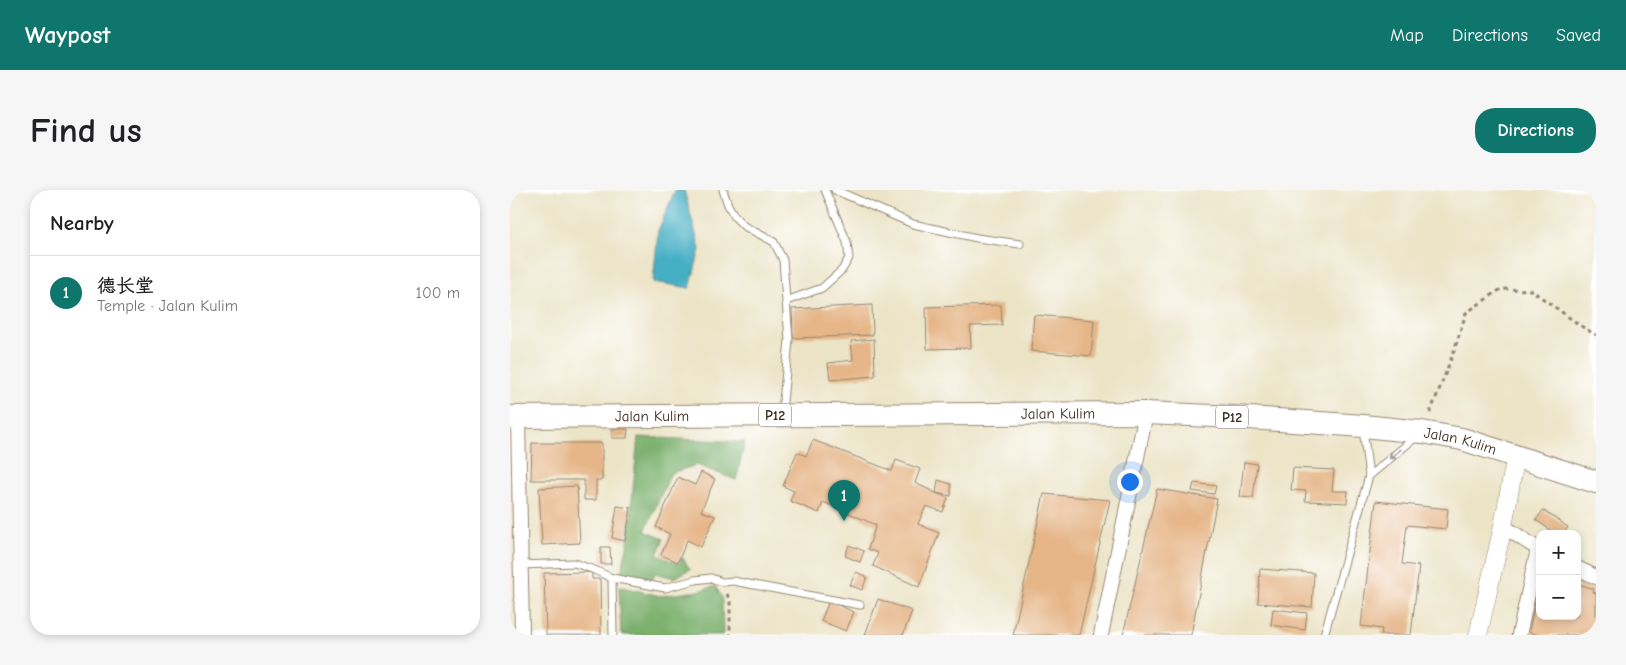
<!DOCTYPE html>
<html lang="en">
<head>
<meta charset="utf-8">
<style>
	body { margin:0; font-family:"Comic Neue","LXGW WenKai TC",sans-serif; background:#f6f6f6; color:#202124 }
	.controls { position:absolute; right:15px; bottom:15px; display:grid; overflow:hidden; border-radius:10px; box-shadow:0 2px 8px #0003 }
	.controls button { width:45px; height:45px; display:grid; place-items:center; padding:0; border:0; border-bottom:1px solid #e0e0e0; background:#fff; color:#202124; font:25px sans-serif }
	.you { position:absolute; left:619px; top:291px; width:18px; height:18px; margin:-12px; border:4px solid #fff; border-radius:50%; background:#1a73e8; box-shadow:0 0 0 8px #1a73e833 }
	.badge { display:grid; place-items:center; width:32px; height:32px; border-radius:50%; background:#0f766e; color:#fff; font-size:16px; font-weight:700 }
	.pin { position:absolute; translate:-50% -41px; filter:drop-shadow(0 1px 2px #0008) }
	.pin::after { content:''; position:absolute; top:26px; width:18px; height:15px; background:inherit; clip-path:polygon(0 0,100% 0,50% 100%) }
	.list { margin:0; padding:0; list-style:none }
	h2 { display:flex; justify-content:space-between; align-items:center; height:65px; margin:0; padding:0 20px; font-size:21px }
	h2 small { font-size:16px; font-weight:400; color:#757577 }
	.list li { display:grid; grid-template-columns:32px 1fr auto; gap:15px; align-items:center; box-sizing:border-box; height:75px; padding:0 20px; border-top:1px solid #e0e0e0 }
	.list b { display:block; font-size:19px; white-space:nowrap }
	.list p { margin:0; font-size:16px; white-space:nowrap; color:#757577 }
	.list em { font-size:16px; font-style:normal; color:#757577 }
	.map { position:relative; flex:none; width:1086px; height:445px; overflow:hidden; border-radius:20px }
	header { display:flex; align-items:center; gap:30px; box-sizing:border-box; height:70px; padding:0 25px; background:#0f766e; color:#fff }
	header strong { font-size:24px }
	nav { display:flex; gap:28px; margin-inline-start:auto; font-size:18px }
	.intro { display:flex; align-items:center; justify-content:space-between; box-sizing:border-box; height:120px; padding:0 30px }
	h1 { margin:0; font-size:35px }
	.button { padding:12px 22px; border-radius:20px; background:#0f766e; color:#fff; font-size:18px; font-weight:700 }
	main { display:flex; gap:30px; padding:0 30px }
	aside { flex:1; background:#fff; border-radius:20px; box-shadow:0 2px 8px #0003 }
	.map>svg:first-child { display:block }
</style>
</head>
<body>
<header>
<strong>Waypost</strong>
<nav><a>Map</a><a>Directions</a><a>Saved</a></nav>
</header>
<div class="intro"><h1>Find us</h1><a class="button">Directions</a></div>
<main>
<aside>
<h2>Nearby<small></small></h2>
<ul class="list">
<li><span class="badge">1</span><div><b>德长堂</b><p>Temple · Jalan Kulim</p></div><em>100 m</em></li>
</ul>
</aside>
<div class="map">
<svg width="1086" height="445" viewBox="0 0 1086 445">
	<rect width="100%" height="100%" fill="#fff"/>
	<filter id="ink" filterUnits="userSpaceOnUse"><feTurbulence type="fractalNoise" baseFrequency=".02" numOctaves="2"/><feDisplacementMap in="SourceGraphic" scale="10" xChannelSelector="R" yChannelSelector="G"/><feConvolveMatrix kernelMatrix="1 2 1 2 8 2 1 2 1" color-interpolation-filters="sRGB"/></filter>
	<filter id="wash" filterUnits="userSpaceOnUse"><feTurbulence type="fractalNoise" baseFrequency=".0096" numOctaves="4" result="noise"/><feDisplacementMap in="SourceGraphic" scale="20" xChannelSelector="R" yChannelSelector="G"/><feGaussianBlur stdDeviation="1.12" result="paint"/><feColorMatrix in="noise" values="0 0 0 0 0 0 0 0 0 0 0 0 0 0 0 0 0 1.4 0 .05"/><feComposite in="paint" operator="in"/></filter>
	<g filter="url(#wash)">
		<rect width="100%" height="100%" fill="#ece4c7"/>
		<!-- forest -->
		<g fill="#7bb06d" stroke="#5b6d46">
			<polygon points="128,247 235,252 226,290 187,275 161,283 135,341 154,349 147,365 169,374 172,367 180,379 165,388 145,383 142,391 111,383 118,353"/>
			<polygon points="109,396 150,406 189,401 205,396 212,407 213,445 111,445"/>
		</g>
		<!-- water -->
		<polygon fill="#45afc4" stroke="#406c71" points="165,0 174,0 190,59 180,98 143,92 148,41"/>
		<g id="blocks">
			<!-- building -->
			<g fill="#e6b688">
				<polygon points="362,115 363,145 283,148 282,119"/>
				<polygon points="491,115 492,135 460,136 461,158 417,159 416,117"/>
				<polygon points="524,125 584,130 581,166 521,161"/>
				<polygon points="364,149 365,186 320,190 318,173 343,170 341,151"/>
				<polygon points="102,239 118,239 117,248 102,248"/>
				<polygon points="303,250 382,281 386,270 410,279 405,293 426,303 428,290 441,294 441,306 426,303 438,308 433,322 416,316 408,334 429,343 409,397 363,376 368,363 358,359 366,335 313,312 309,323 280,311 284,301 273,296 287,262 296,266"/>
				<polygon points="22,253 92,253 92,290 86,290 86,310 74,310 74,290 21,290"/>
				<polygon points="734,272 747,274 743,308 730,307"/>
				<polygon points="783,278 824,280 822,301 838,301 837,313 795,311 796,301 781,300"/>
				<polygon points="191,282 205,289 191,321 205,326 191,357 177,350 168,372 151,365 160,344 146,337 168,287 185,295"/>
				<polygon points="684,293 706,296 704,304 682,301"/>
				<polygon points="67,296 70,353 32,355 29,298"/>
				<polygon points="647,299 707,309 681,445 613,445"/>
				<polygon points="534,304 600,310 569,445 503,445"/>
				<polygon points="866,311 938,319 936,339 897,335 892,374 909,376 901,445 871,445 872,439 851,436"/>
				<polygon points="107,316 121,318 115,351 102,348"/>
				<polygon points="1033,320 1058,337 1053,344 1046,344 1026,330"/>
				<polygon points="339,355 354,361 350,372 335,366"/>
				<polygon points="91,357 100,357 101,374 91,374"/>
				<polygon points="750,379 804,383 802,417 748,413"/>
				<polygon points="82,382 82,389 90,389 91,445 36,445 34,383"/>
				<polygon points="346,382 357,387 352,400 340,395"/>
				<polygon points="1067,386 1071,388 1069,394 1084,399 1083,402 1086,403 1086,445 1029,445 1019,442 1029,394 1030,426 1067,426"/>
				<polygon points="368,409 402,421 393,445 355,445"/>
				<polygon points="319,411 344,422 336,441 311,431"/>
				<polygon points="763,419 797,423 795,440 761,435"/>
			</g>
		</g>
	</g>
	<g filter="url(#ink)">
		<use href="#blocks" fill-opacity="0" stroke="#948772" stroke-width="1"/>
		<g fill="none" stroke-linecap="round" stroke-linejoin="round">
			<defs>
				<g id="service">
					<polyline points="213,0 218,15 225,27 234,36 264,52 273,70 279,150 272,222"/>
					<polyline points="325,0 403,34 467,48 510,54"/>
					<polyline points="276,111 312,98 332,80 339,68 337,52 315,0"/>
					<polyline points="859,286 906,247"/>
					<polyline points="11,375 64,373 82,379 102,388 155,398 185,390 201,388 212,392 223,391 350,415"/>
					<polyline points="102,388 103,445"/>
					<polyline points="814,445 859,286 853,239"/>
				</g>
				<g id="minor">
					<polyline points="8,227 12,445"/>
					<polyline points="993,336 1030,360"/>
					<polyline points="1067,378 1086,387"/>
					<polyline points="591,445 636,223"/>
					<polyline points="1009,445 1028,359"/>
				</g>
				<polyline id="tertiary" points="968,445 993,336 1006,265"/>
				<g id="primary">
					<path id="s1" d="M0 227 636 223 724 227 853 236 912 242 952 249 1086 292"/>
				</g>
			</defs>
			<!-- service casing -->
			<use href="#service" stroke="#948772" stroke-width="9"/>
			<!-- minor casing -->
			<use href="#minor" stroke="#948772" stroke-width="16"/>
			<!-- tertiary casing -->
			<use href="#tertiary" stroke="#948772" stroke-width="19"/>
			<!-- primary casing -->
			<use href="#primary" stroke="#948772" stroke-width="24"/>
			<!-- path -->
			<g stroke="#948772" stroke-width="3" stroke-dasharray="4 4" stroke-linecap="butt">
				<polyline points="920,223 943,164 956,123 991,99 1021,100 1071,136 1086,145"/>
				<polyline points="217,404 220,412 220,445"/>
			</g>
			<!-- service -->
			<use href="#service" stroke="#fff" stroke-width="7"/>
			<!-- minor -->
			<use href="#minor" stroke="#fff" stroke-width="14"/>
			<!-- tertiary -->
			<use href="#tertiary" stroke="#fff" stroke-width="18"/>
			<!-- primary -->
			<use href="#primary" stroke="#fff" stroke-width="22"/>
		</g>
		<!-- one-way arrows -->
		<defs><path id="oneway-shaft" d="M-6 0H5M1.5-3L5.5 0L1.5 3" fill="none" stroke-width="1.6" stroke-linecap="round" stroke-linejoin="round" transform="scale(1.25)"/></defs>
		<use stroke="#a79f9a" href="#oneway-shaft" transform="translate(885 264) rotate(141)"/>
	</g>
	<g text-anchor="middle" stroke-width="4" stroke-linejoin="round" paint-order="stroke">
		<!-- shield labels -->
		<g fill="#fff" stroke="#766a62" stroke-width="1">
			<rect x="249" y="213.5" width="32" height="23" rx="4"/>
			<rect x="706" y="215.5" width="32" height="23" rx="4"/>
		</g>
		<g font-size="14" font-weight="bold" fill="#3b2a1e">
			<text x="265" y="230">P12</text>
			<text x="722" y="232">P12</text>
		</g>
		<!-- street labels -->
		<g font-size="15" fill="#3b2a1e" stroke="#fff">
			<text dy="5" stroke="none"><textPath href="#s1" startOffset="548">Jalan Kulim</textPath></text>
			<text dy="5" stroke="none"><textPath href="#s1" startOffset="142">Jalan Kulim</textPath></text>
			<text dy="5" stroke="none"><textPath href="#s1" startOffset="952">Jalan Kulim</textPath></text>
		</g>
	</g>
</svg>
<div class="controls">
<button>+</button>
<button>−</button>
</div>
<div class="you"></div>
<div class="pin badge" style="left:334px;top:331px">1</div>
</div>
</main>
</body>
</html>
